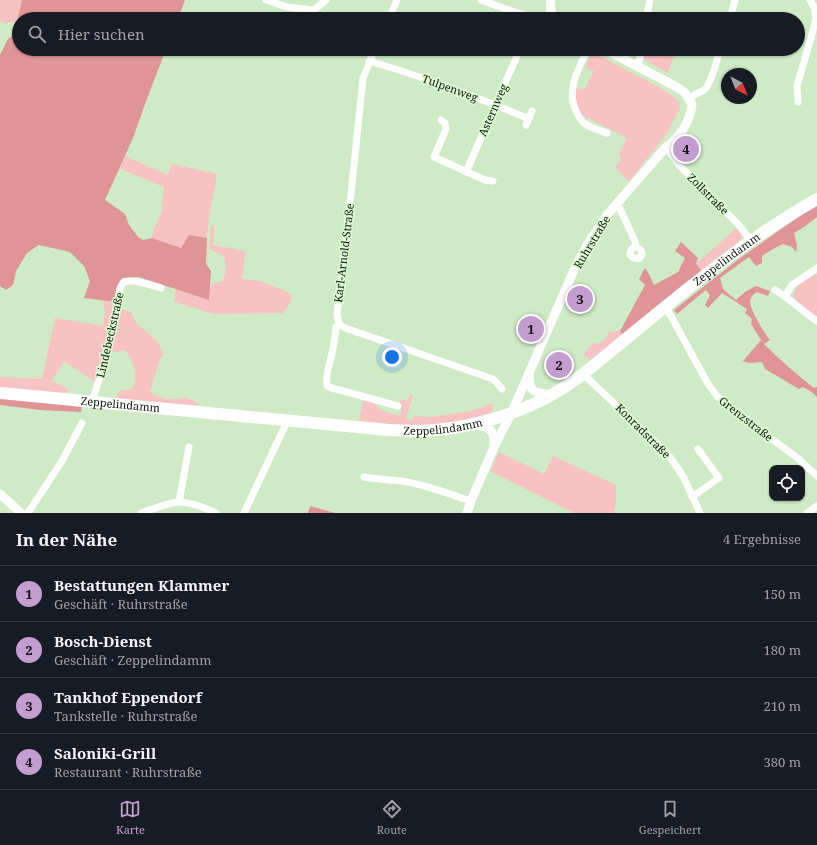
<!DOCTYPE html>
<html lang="de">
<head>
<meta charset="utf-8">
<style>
	body { margin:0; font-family:"Noto Serif",serif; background:#242831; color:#f1f3f6 }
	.controls { position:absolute; right:12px; bottom:12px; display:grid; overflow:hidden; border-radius:8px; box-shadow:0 1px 3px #0004 }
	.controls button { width:36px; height:36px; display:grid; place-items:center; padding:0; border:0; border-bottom:1px solid #363941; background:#171b24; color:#f1f3f6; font:20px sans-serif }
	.compass { position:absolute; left:721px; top:68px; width:36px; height:36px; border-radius:50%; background:#171b24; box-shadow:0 1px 3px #0004; rotate:138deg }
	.you { position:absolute; left:392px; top:357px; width:14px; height:14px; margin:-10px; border:3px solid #fff; border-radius:50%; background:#1a73e8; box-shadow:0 0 0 6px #1a73e833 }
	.badge { display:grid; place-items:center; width:26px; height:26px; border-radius:50%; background:#c39dd0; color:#111; font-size:13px; font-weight:700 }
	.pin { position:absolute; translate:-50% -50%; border:2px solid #fff; box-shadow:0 1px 4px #0006 }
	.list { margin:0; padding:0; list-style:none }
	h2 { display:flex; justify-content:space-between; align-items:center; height:52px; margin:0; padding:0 16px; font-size:17px }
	h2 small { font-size:13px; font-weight:400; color:#9ea1a6 }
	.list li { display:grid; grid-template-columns:26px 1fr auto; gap:12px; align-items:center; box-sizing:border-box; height:56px; padding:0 16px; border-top:1px solid #363941 }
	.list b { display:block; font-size:15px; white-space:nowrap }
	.list p { margin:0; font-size:13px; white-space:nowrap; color:#9ea1a6 }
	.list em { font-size:13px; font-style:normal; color:#9ea1a6 }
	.icon { flex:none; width:22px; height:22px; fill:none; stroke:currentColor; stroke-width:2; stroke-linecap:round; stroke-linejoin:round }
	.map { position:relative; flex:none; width:817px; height:513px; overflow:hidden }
	.search { position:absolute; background:#171b24; box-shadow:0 1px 3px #0004; left:12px; right:12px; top:12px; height:44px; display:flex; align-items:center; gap:10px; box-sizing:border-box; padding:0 14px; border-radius:22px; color:#9ea1a6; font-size:15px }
	.sheet { height:276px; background:#171b24 }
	nav { display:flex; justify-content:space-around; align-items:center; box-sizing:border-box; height:56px; border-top:1px solid #363941; background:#171b24; font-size:11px; color:#9ea1a6 }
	nav a { display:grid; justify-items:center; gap:2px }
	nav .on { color:#c39dd0 }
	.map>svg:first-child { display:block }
</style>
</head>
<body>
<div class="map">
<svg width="817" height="513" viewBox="0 0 817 513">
	<rect width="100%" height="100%" fill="#ceebc5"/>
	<!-- green -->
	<g fill="#f8c2c2">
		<polygon points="0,0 22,0 17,21 5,23 0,21"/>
		<polygon points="645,49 676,49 668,73 645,60 644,58"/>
		<polygon points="592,52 661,88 679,101 680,109 667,133 629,182 615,167 621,160 619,154 627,138 580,114 576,100 576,88 584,90 594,71 585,68"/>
		<polygon points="125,156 168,175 172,164 217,174 209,219 207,238 189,235 181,248 152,238 154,229 162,212 162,204 164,187 120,169"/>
		<polygon points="211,225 214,226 213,245 246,251 242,279 259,281 286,291 292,295 290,303 283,313 213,314 174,302 176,289 209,300 210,289 212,284 223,281 226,270 224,256 209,249"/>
		<polygon points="736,228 743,236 737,243 702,271 696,264"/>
		<path d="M817 274V318L797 301 793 296C795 284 807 279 817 274Z"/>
		<path d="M103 301 115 302 119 309 131 312 136 323 158 342 163 355 159 361 150 392C156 396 161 398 168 399 180 400 190 394 199 406L116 399 118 392 122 390 132 389C137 380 135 366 130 357 129 354 126 352 124 350L117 352 110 351 95 382 64 361 51 382H55L68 389 67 393 0 387V377L42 379 55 318 103 326 105 311Z"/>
		<polygon points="620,331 622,334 591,360 583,355 592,344 600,343 606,338 609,332"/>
		<polygon points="410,394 413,396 406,419 412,421 414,416 430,417 471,411 490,404 493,405 492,412 469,420 430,426 399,425 359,421 363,402 362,397 372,401 380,410 400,416 402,409 398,408 401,399 407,401"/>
		<polygon points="499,452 544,474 553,456 616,485 616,503 614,513 574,513 490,471"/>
	</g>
	<!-- forest -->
	<g fill="#e09496">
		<polygon points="22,0 185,0 178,19 19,19 19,49 166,49 145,104 133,138 105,200 125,214 129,225 139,238 144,240 152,238 181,248 189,235 207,238 206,264 211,271 209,300 139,277 122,278 115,302 84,298 90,281 84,266 70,252 39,245 27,253 16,271 13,285 6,290 0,286 0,55 8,39 17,32 17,21"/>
		<path d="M817 206V217L804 227 794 233 797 245 796 252 792 247 783 244 773 249 762 256V263L756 266 749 257 720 278 723 289 736 300 745 292 756 286 770 291 768 296 757 292C754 294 750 297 750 302 751 312 764 332 770 340L764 344C780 360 796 374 814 388L817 387V397L813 393 803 387 799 389 765 369 762 362 749 363 743 361 761 340 751 324 752 319 745 313 747 309 722 293 708 308 705 305 710 295 706 290 677 314 674 310 740 258 807 211Z"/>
		<polygon points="681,242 698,258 696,264 702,271 622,334 620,331 645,285 639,279 645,268 649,274 654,285 678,272 685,258 675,251"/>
		<polygon points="0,398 82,407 81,412 40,410 0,405"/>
		<polygon points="310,506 335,513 308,513"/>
	</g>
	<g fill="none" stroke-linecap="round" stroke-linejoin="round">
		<!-- minor -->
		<g stroke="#fff" stroke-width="7">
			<polyline points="266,0 287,7 312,10 315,9 326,0"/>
			<path d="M481 0C498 6 526 18 542 17 545 17 549 16 552 16"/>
			<polyline points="389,19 397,0"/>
			<polyline points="646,19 650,0"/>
			<polyline points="730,19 735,0"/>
			<path d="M375 49 363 78 351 194 337 315 339 324 336 327C335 336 334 345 332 353 330 364 325 375 327 386L332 388 398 406"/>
			<path d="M588 49C578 69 565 92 577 113 579 117 581 121 584 123 590 128 600 130 607 133"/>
			<path d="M369 61C424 77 477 97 529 119"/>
			<polyline points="637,66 640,58 641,49"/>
			<path d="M688 98C693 95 700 93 705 89 712 82 717 59 720 49"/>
			<polyline points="798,102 797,86 811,38 816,18 814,7 810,0"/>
			<polyline points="441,120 445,123 446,129 434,157 485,180 493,181"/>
			<polyline points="526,125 532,111"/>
			<polyline points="666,147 679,165 738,224 751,241"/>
			<polyline points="466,172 520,49"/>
			<path d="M615 205 620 209 635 241 636 247C631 248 630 250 630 255 640 265 648 251 636 247"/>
			<path d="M775 290C790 299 802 311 817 321"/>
			<polyline points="785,296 792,285 817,268"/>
			<polyline points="666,307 708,384 717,396 737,413 800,460 817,476"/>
			<polyline points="339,324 343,327 348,329 493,379 497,383 502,389"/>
			<polyline points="583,374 665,451 675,464 684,478 700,513"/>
			<path d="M92 402 108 350 120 288C121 286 122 284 123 283 130 277 154 286 161 288"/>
			<path d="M364 477C376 479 389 480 401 481 425 484 448 494 471 501"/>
			<polyline points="692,497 719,478 698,449"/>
			<polyline points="179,502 189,447"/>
			<polyline points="28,513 62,461 82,423"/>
			<path d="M141 513C153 509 165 504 177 502 188 501 206 508 216 513"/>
			<polyline points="244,513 285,426 286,420"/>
			<polyline points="807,513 817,506"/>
		</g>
		<!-- tertiary -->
		<g stroke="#fff" stroke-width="9">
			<path d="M551 0C550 7 550 13 554 19"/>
			<path d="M529 374C529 394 535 393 553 395"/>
			<path d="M474 424C489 427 495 429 494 446"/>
			<polyline points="0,494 21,513"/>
			<path d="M467 513 471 501 494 447 511 414 574 270 587 245 607 215 666 147C679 139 691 120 692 104L684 92 675 86 604 49"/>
		</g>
		<!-- primary -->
		<path stroke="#fff" stroke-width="12" id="s1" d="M0 393 388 430C399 430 409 431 419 431 463 430 515 416 553 394 564 388 574 381 583 374 659 313 732 247 817 199"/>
	</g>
	<g text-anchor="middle" stroke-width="3.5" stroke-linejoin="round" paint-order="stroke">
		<!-- street labels -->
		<g font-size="11" fill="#101a0d" stroke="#dbf8d2">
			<text transform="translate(450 88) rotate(20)" y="4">Tulpenweg</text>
			<text transform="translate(493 110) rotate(-66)" y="4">Asternweg</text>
			<text transform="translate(708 194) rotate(45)" y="4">Zollstraße</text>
			<text transform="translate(592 242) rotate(-59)" y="4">Ruhrstraße</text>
			<text transform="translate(344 253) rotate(-83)" y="4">Karl-Arnold-Straße</text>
			<text dy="4" stroke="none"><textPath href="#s1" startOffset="781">Zeppelindamm</textPath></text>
			<text transform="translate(110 335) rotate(-77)" y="4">Lindebeckstraße</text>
			<text dy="4" stroke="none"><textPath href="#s1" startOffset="121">Zeppelindamm</textPath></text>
			<text transform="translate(746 419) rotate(38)" y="4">Grenzstraße</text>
			<text dy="4" stroke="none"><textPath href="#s1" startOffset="445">Zeppelindamm</textPath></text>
			<text transform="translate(643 431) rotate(45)" y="4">Konradstraße</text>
		</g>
	</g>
</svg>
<div class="controls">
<button><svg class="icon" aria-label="locate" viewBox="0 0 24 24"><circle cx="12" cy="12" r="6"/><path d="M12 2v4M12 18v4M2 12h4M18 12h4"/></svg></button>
</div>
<svg class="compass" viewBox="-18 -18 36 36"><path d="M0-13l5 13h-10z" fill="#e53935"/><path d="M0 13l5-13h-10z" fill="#9ea1a6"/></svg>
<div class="you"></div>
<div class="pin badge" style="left:531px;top:329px">1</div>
<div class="pin badge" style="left:559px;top:365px">2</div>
<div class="pin badge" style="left:580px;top:299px">3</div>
<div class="pin badge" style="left:686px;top:149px">4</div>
<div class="search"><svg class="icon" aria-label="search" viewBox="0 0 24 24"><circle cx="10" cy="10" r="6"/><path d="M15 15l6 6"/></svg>Hier suchen</div>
</div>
<section class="sheet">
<h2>In der Nähe<small>4 Ergebnisse</small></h2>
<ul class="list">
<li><span class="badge">1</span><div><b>Bestattungen Klammer</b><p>Geschäft · Ruhrstraße</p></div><em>150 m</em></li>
<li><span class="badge">2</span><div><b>Bosch-Dienst</b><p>Geschäft · Zeppelindamm</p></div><em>180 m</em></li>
<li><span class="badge">3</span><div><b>Tankhof Eppendorf</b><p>Tankstelle · Ruhrstraße</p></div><em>210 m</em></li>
<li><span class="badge">4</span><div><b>Saloniki-Grill</b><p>Restaurant · Ruhrstraße</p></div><em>380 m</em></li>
</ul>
</section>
<nav>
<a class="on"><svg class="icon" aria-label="map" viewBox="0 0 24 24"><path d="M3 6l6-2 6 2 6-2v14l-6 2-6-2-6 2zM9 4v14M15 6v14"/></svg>Karte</a>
<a><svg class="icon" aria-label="directions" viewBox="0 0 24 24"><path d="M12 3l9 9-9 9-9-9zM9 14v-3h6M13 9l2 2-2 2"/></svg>Route</a>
<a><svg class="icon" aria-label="saved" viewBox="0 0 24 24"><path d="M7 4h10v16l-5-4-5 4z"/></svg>Gespeichert</a>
</nav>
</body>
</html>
